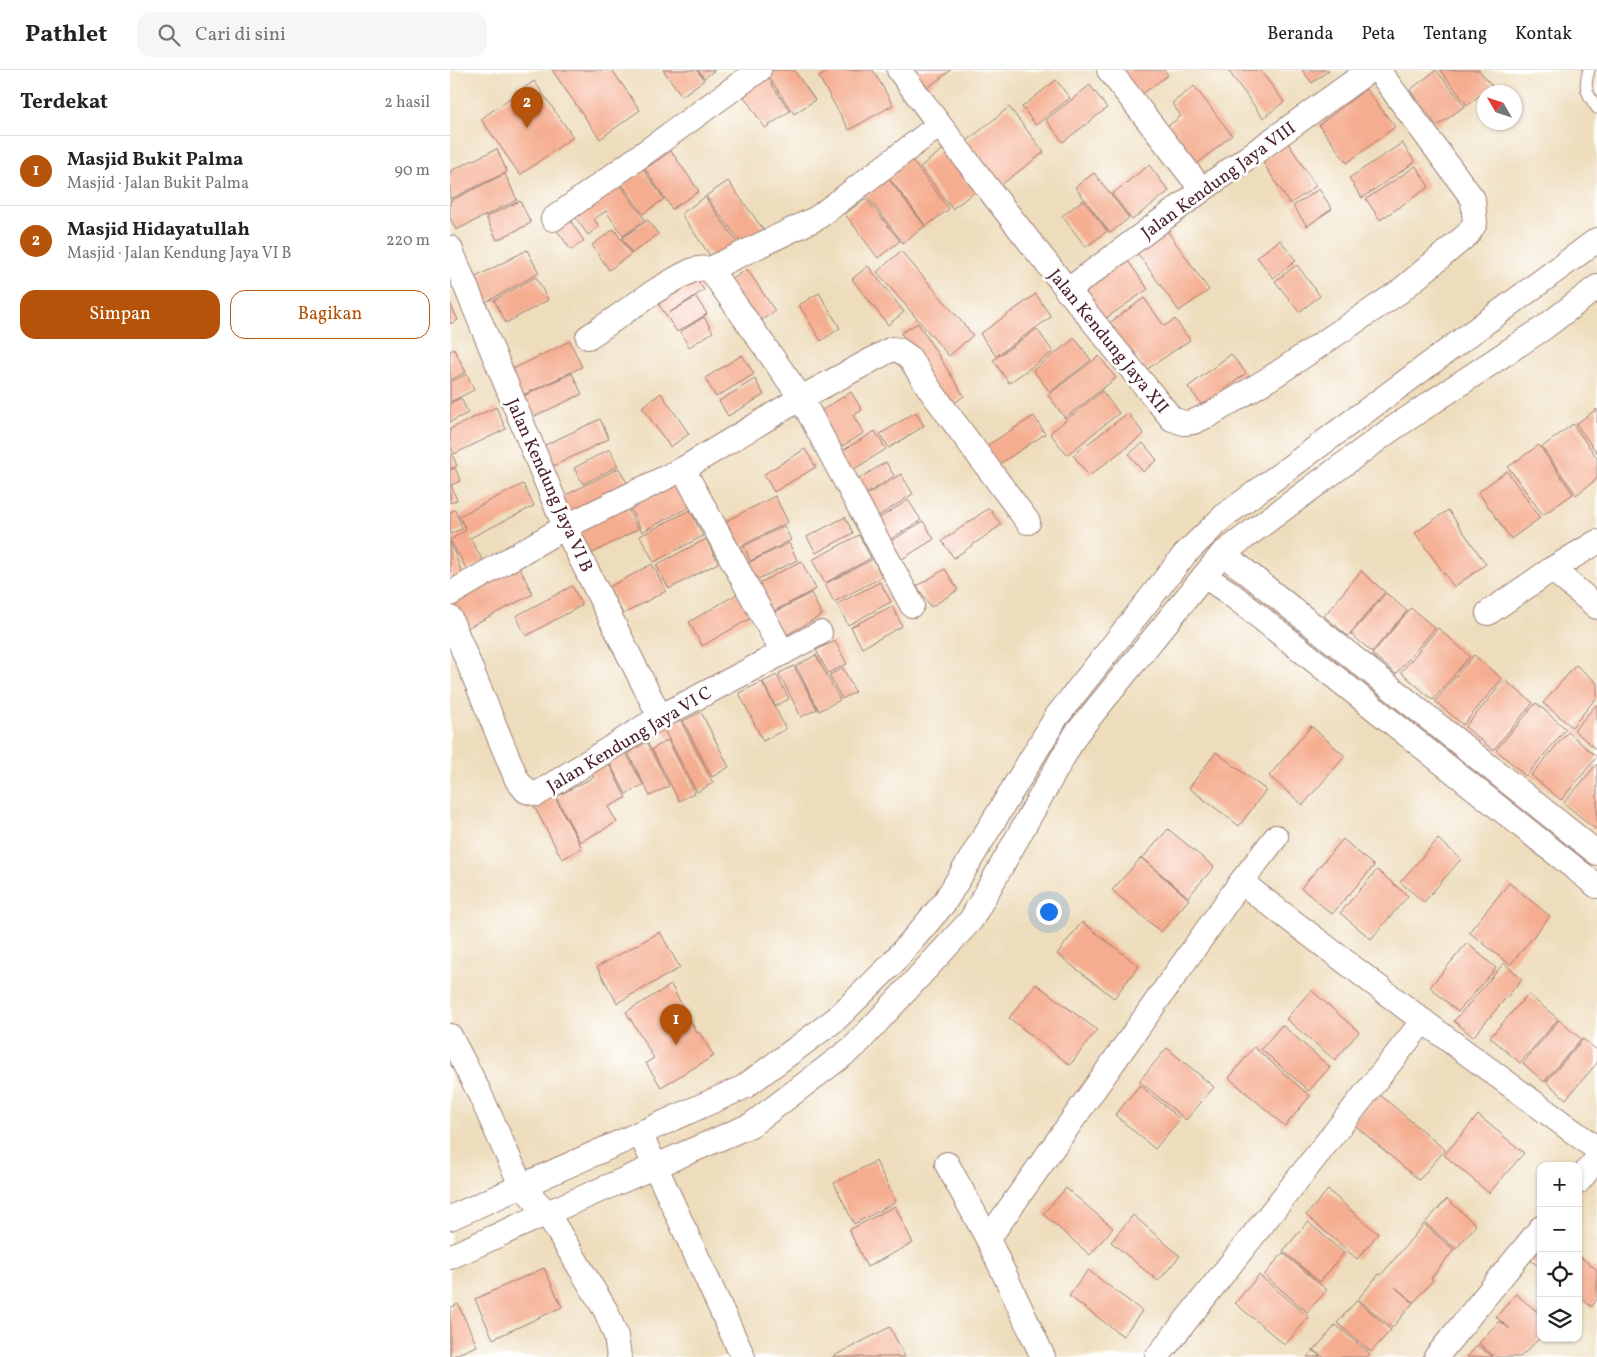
<!DOCTYPE html>
<html lang="id">
<head>
<meta charset="utf-8">
<style>
	body { margin:0; font-family:Vollkorn,serif; background:#f6f6f6; color:#222 }
	.controls { position:absolute; right:15px; bottom:15px; display:grid; overflow:hidden; border-radius:10px; box-shadow:0 1px 4px #0004 }
	.controls button { width:45px; height:45px; display:grid; place-items:center; padding:0; border:0; border-bottom:1px solid #e0e0e0; background:#fff; color:#222; font:25px sans-serif }
	.compass { position:absolute; left:1027px; top:15px; width:45px; height:45px; border-radius:50%; background:#fff; box-shadow:0 1px 4px #0004; rotate:309deg }
	.you { position:absolute; left:598px; top:841px; width:18px; height:18px; margin:-12px; border:4px solid #fff; border-radius:50%; background:#1a73e8; box-shadow:0 0 0 8px #1a73e833 }
	.badge { display:grid; place-items:center; width:32px; height:32px; border-radius:50%; background:#b45309; color:#fff; font-size:16px; font-weight:700 }
	.pin { position:absolute; translate:-50% -41px; filter:drop-shadow(0 1px 2px #0008) }
	.pin::after { content:''; position:absolute; top:26px; width:18px; height:15px; background:inherit; clip-path:polygon(0 0,100% 0,50% 100%) }
	.list { margin:0; padding:0; list-style:none }
	h2 { display:flex; justify-content:space-between; align-items:center; height:65px; margin:0; padding:0 20px; font-size:21px }
	h2 small { font-size:16px; font-weight:400; color:#767676 }
	.list li { display:grid; grid-template-columns:32px 1fr auto; gap:15px; align-items:center; box-sizing:border-box; height:70px; padding:0 20px; border-top:1px solid #e0e0e0 }
	.list b { display:block; font-size:19px; white-space:nowrap }
	.list p { margin:0; font-size:16px; white-space:nowrap; color:#767676 }
	.list em { font-size:16px; font-style:normal; color:#767676 }
	.actions { display:flex; gap:10px; padding:15px 20px }
	.actions a { flex:1; padding:11px 0; border:1px solid #b45309; border-radius:15px; text-align:center; font-size:18px; color:#b45309 }
	.actions .main { background:#b45309; color:#fff }
	.icon { flex:none; width:28px; height:28px; fill:none; stroke:currentColor; stroke-width:2; stroke-linecap:round; stroke-linejoin:round }
	.map { position:relative; flex:none; width:1147px; height:1287px; overflow:hidden }
	header { display:flex; align-items:center; gap:30px; box-sizing:border-box; height:70px; padding:0 25px; background:#fff; border-bottom:1px solid #e0e0e0 }
	header strong { font-size:24px }
	nav { display:flex; gap:28px; margin-inline-start:auto; font-size:18px }
	.search { width:350px; height:45px; background:#f6f6f6; display:flex; align-items:center; gap:12px; box-sizing:border-box; padding:0 18px; border-radius:15px; color:#767676; font-size:19px }
	main { display:flex }
	aside { flex:1; background:#fff }
	.map>svg:first-child { display:block }
</style>
</head>
<body>
<header>
<strong>Pathlet</strong>
<div class="search"><svg class="icon" aria-label="search" viewBox="0 0 24 24"><circle cx="10" cy="10" r="6"/><path d="M15 15l6 6"/></svg>Cari di sini</div>
<nav><a>Beranda</a><a>Peta</a><a>Tentang</a><a>Kontak</a></nav>
</header>
<main>
<aside>
<h2>Terdekat<small>2 hasil</small></h2>
<ul class="list">
<li><span class="badge">1</span><div><b>Masjid Bukit Palma</b><p>Masjid · Jalan Bukit Palma</p></div><em>90 m</em></li>
<li><span class="badge">2</span><div><b>Masjid Hidayatullah</b><p>Masjid · Jalan Kendung Jaya VI B</p></div><em>220 m</em></li>
</ul>
<div class="actions"><a class="main">Simpan</a><a>Bagikan</a></div>
</aside>
<div class="map">
<svg width="1147" height="1287" viewBox="0 0 1147 1287">
	<rect width="100%" height="100%" fill="#fff"/>
	<filter id="ink" filterUnits="userSpaceOnUse"><feTurbulence type="fractalNoise" baseFrequency=".02" numOctaves="2"/><feDisplacementMap in="SourceGraphic" scale="10" xChannelSelector="R" yChannelSelector="G"/><feConvolveMatrix kernelMatrix="1 2 1 2 8 2 1 2 1" color-interpolation-filters="sRGB"/></filter>
	<filter id="wash" filterUnits="userSpaceOnUse"><feTurbulence type="fractalNoise" baseFrequency=".0096" numOctaves="4" result="noise"/><feDisplacementMap in="SourceGraphic" scale="20" xChannelSelector="R" yChannelSelector="G"/><feGaussianBlur stdDeviation="1.12" result="paint"/><feColorMatrix in="noise" values="0 0 0 0 0 0 0 0 0 0 0 0 0 0 0 0 0 1.4 0 .05"/><feComposite in="paint" operator="in"/></filter>
	<g filter="url(#wash)">
		<rect width="100%" height="100%" fill="#eeddbc"/>
		<g id="blocks">
			<!-- building -->
			<g fill="#f5ad90">
				<polygon points="102,0 162,0 190,40 150,69"/>
				<polygon points="213,0 247,0 254,10 232,26"/>
				<polygon points="248,0 265,0 254,8"/>
				<polygon points="320,0 344,0 365,30 344,44 316,3"/>
				<polygon points="381,0 423,0 443,35 399,60 369,7"/>
				<polygon points="464,0 501,0 477,18"/>
				<polygon points="676,0 714,0 718,5 691,25 673,2"/>
				<polygon points="778,0 810,0 834,32 813,48"/>
				<polygon points="852,0 879,0 862,13"/>
				<polygon points="986,0 1015,36 987,56 960,20"/>
				<polygon points="990,0 1029,0 1042,16 1017,35"/>
				<polygon points="315,5 340,41 315,58 291,22"/>
				<polygon points="606,10 620,28 586,55 572,37"/>
				<polygon points="84,11 123,67 70,105 31,49"/>
				<polygon points="640,15 657,38 613,72 596,50"/>
				<polygon points="744,16 782,65 741,99 711,61 731,46 722,33"/>
				<polygon points="916,19 945,57 897,93 869,55"/>
				<polygon points="559,37 594,82 551,115 517,71"/>
				<polygon points="838,73 866,116 840,134 812,91"/>
				<polygon points="952,73 965,92 912,128 899,108"/>
				<polygon points="496,77 529,119 502,139 470,97"/>
				<polygon points="47,79 57,102 0,129 0,101"/>
				<polygon points="221,81 249,121 222,139 195,99"/>
				<polygon points="457,84 499,139 476,156 434,101"/>
				<polygon points="188,92 214,129 193,144 167,107"/>
				<polygon points="699,95 719,121 682,150 662,124"/>
				<polygon points="966,96 979,117 930,150 916,129"/>
				<polygon points="644,103 679,148 660,163 625,117"/>
				<polygon points="55,104 67,130 6,160 0,148 0,131"/>
				<polygon points="437,107 475,156 453,173 416,124"/>
				<polygon points="168,111 195,150 173,166 156,141 144,149 149,157 138,165 122,143 143,124 148,131 145,126"/>
				<polygon points="278,111 313,159 292,174 256,126"/>
				<polygon points="869,119 882,139 857,156 843,136"/>
				<polygon points="255,127 290,176 266,194 231,144"/>
				<polygon points="416,128 450,171 428,188 395,144"/>
				<polygon points="633,130 657,161 636,177 612,146"/>
				<polygon points="70,131 81,153 47,170 36,147"/>
				<polygon points="118,147 134,171 121,180 104,156"/>
				<polygon points="198,150 208,164 182,183 172,168"/>
				<polygon points="164,159 181,184 159,200 142,175"/>
				<polygon points="716,159 759,220 729,241 686,181"/>
				<polygon points="830,170 846,191 823,208 807,187"/>
				<polygon points="77,180 89,203 34,233 22,209"/>
				<polygon points="451,181 523,265 499,286 427,202"/>
				<polygon points="673,184 698,219 652,251 628,216"/>
				<polygon points="847,195 870,226 849,242 825,211"/>
				<polygon points="418,196 454,242 438,255 402,209"/>
				<polygon points="297,199 325,241 305,255 276,214"/>
				<polygon points="241,202 254,220 219,243 246,227 257,244 227,262 204,227"/>
				<polygon points="86,207 98,230 56,253 44,230"/>
				<polygon points="369,223 390,258 371,271 349,235"/>
				<polygon points="586,224 601,247 546,286 530,264"/>
				<polygon points="694,228 714,256 725,249 740,270 696,300 683,280 676,285 655,256"/>
				<polygon points="0,233 8,250 0,254"/>
				<polygon points="254,247 263,262 239,277 230,262"/>
				<polygon points="468,253 514,326 497,338 451,263"/>
				<polygon points="587,259 603,282 559,313 543,290"/>
				<polygon points="625,268 641,290 600,322 583,300"/>
				<polygon points="120,271 132,297 69,327 57,302"/>
				<polygon points="4,279 16,302 0,310 0,281"/>
				<polygon points="781,284 796,303 753,336 738,317"/>
				<polygon points="292,285 304,304 266,327 255,308"/>
				<polygon points="649,286 666,308 615,348 598,325"/>
				<polygon points="122,303 132,324 79,349 69,328"/>
				<polygon points="17,304 24,320 0,332 0,312"/>
				<polygon points="305,309 314,325 278,346 269,331"/>
				<polygon points="652,321 669,343 617,385 600,363"/>
				<polygon points="401,322 412,340 403,346 414,363 384,381 361,347"/>
				<polygon points="211,323 239,364 220,377 192,337"/>
				<polygon points="11,328 18,343 0,352 0,333"/>
				<polygon points="46,337 56,359 4,384 0,375 0,359"/>
				<polygon points="1147,339 1147,383 1126,354"/>
				<polygon points="466,342 474,356 439,378 430,364"/>
				<polygon points="678,343 694,364 639,406 623,385"/>
				<polygon points="584,346 595,364 548,395 536,376"/>
				<polygon points="150,349 159,369 101,397 91,377"/>
				<polygon points="1123,354 1147,388 1147,409 1126,425 1092,377"/>
				<polygon points="425,361 436,379 398,403 387,384"/>
				<polygon points="693,373 707,390 693,402 679,384"/>
				<polygon points="1089,375 1123,424 1093,445 1058,397"/>
				<polygon points="160,379 168,396 133,414 124,398"/>
				<polygon points="355,379 366,397 324,422 314,404"/>
				<polygon points="2,384 7,396 0,399 0,385"/>
				<polygon points="436,392 444,406 416,424 407,410"/>
				<polygon points="5,398 11,411 1,415 7,430 0,433 0,400"/>
				<polygon points="169,398 178,415 120,446 110,428"/>
				<polygon points="1057,401 1090,448 1061,469 1028,422"/>
				<polygon points="451,404 463,424 422,450 409,430"/>
				<polygon points="228,405 243,435 192,462 177,432"/>
				<polygon points="73,414 84,436 20,468 33,491 17,500 0,470 16,460 9,446"/>
				<polygon points="325,426 338,452 289,477 276,451"/>
				<polygon points="458,430 471,450 439,470 426,450"/>
				<polygon points="174,432 188,459 137,486 123,458"/>
				<polygon points="539,438 551,455 504,488 492,471"/>
				<polygon points="5,440 12,459 0,464 0,442"/>
				<polygon points="240,440 253,466 204,492 190,466"/>
				<polygon points="998,440 1036,494 1004,517 965,463"/>
				<polygon points="395,447 403,463 366,483 357,467"/>
				<polygon points="473,451 484,469 449,491 438,473"/>
				<polygon points="334,456 341,470 300,491 294,476"/>
				<polygon points="409,465 421,488 375,513 362,490"/>
				<polygon points="256,469 268,493 219,519 206,495"/>
				<polygon points="0,472 13,505 0,511"/>
				<polygon points="339,473 347,490 306,510 298,493"/>
				<polygon points="423,489 432,507 384,532 375,514"/>
				<polygon points="351,491 366,519 318,544 304,516"/>
				<polygon points="67,493 83,524 15,559 0,529"/>
				<polygon points="202,494 216,521 173,544 159,517"/>
				<polygon points="495,499 508,520 481,537 467,516"/>
				<polygon points="911,501 935,522 898,566 874,546"/>
				<polygon points="430,512 441,532 398,555 387,534"/>
				<polygon points="122,516 132,535 76,566 66,546"/>
				<polygon points="361,523 372,545 333,567 321,544"/>
				<polygon points="936,523 957,541 922,582 901,564"/>
				<polygon points="287,524 301,548 252,576 239,552"/>
				<polygon points="442,536 452,556 412,578 401,557"/>
				<polygon points="961,538 985,558 946,604 922,584"/>
				<polygon points="988,558 1020,586 983,630 951,602"/>
				<polygon points="385,571 397,594 378,603 366,580"/>
				<polygon points="366,585 390,630 369,641 346,596"/>
				<polygon points="1024,585 1052,609 1013,655 985,631"/>
				<polygon points="1126,595 1147,613 1147,627 1122,657 1093,633"/>
				<polygon points="344,596 367,639 351,647 329,603"/>
				<polygon points="393,598 405,622 392,629 379,605"/>
				<polygon points="327,605 339,629 325,636 313,612"/>
				<polygon points="1055,610 1083,633 1043,680 1015,657"/>
				<polygon points="312,612 336,659 313,671 289,623"/>
				<polygon points="1086,633 1116,659 1076,706 1046,680"/>
				<polygon points="1147,634 1147,680 1124,660"/>
				<polygon points="251,642 279,697 262,707 233,651"/>
				<polygon points="230,649 263,713 247,722 213,658"/>
				<polygon points="861,656 895,686 853,735 819,706"/>
				<polygon points="1118,662 1147,687 1111,730 1081,705"/>
				<polygon points="218,670 245,723 229,731 202,679"/>
				<polygon points="197,672 219,716 200,726 178,683"/>
				<polygon points="174,679 193,715 176,724 157,688"/>
				<polygon points="766,682 816,720 789,756 739,718"/>
				<polygon points="157,690 176,728 158,737 167,752 130,772 106,727 144,707 140,700"/>
				<polygon points="1147,694 1147,757 1145,759 1114,733"/>
				<polygon points="104,726 132,778 112,789 84,736"/>
				<polygon points="718,759 764,797 738,827 693,788"/>
				<polygon points="893,769 924,796 882,844 851,818"/>
				<polygon points="988,769 1011,789 974,832 950,812"/>
				<polygon points="691,788 739,829 711,862 662,820"/>
				<polygon points="927,800 958,826 921,869 890,843"/>
				<polygon points="1059,813 1100,846 1060,895 1019,862"/>
				<polygon points="632,852 689,896 664,928 607,884"/>
				<polygon points="210,862 230,898 167,933 147,897"/>
				<polygon points="1017,873 1046,898 1008,942 980,917"/>
				<polygon points="1054,893 1072,909 1023,967 1004,951"/>
				<polygon points="586,914 647,960 620,995 559,948"/>
				<polygon points="221,915 247,963 249,962 264,986 211,1017 196,993 204,988 176,942"/>
				<polygon points="861,920 909,962 885,990 836,949"/>
				<polygon points="1078,924 1108,949 1070,993 1040,967"/>
				<polygon points="1109,950 1131,969 1094,1012 1073,993"/>
				<polygon points="832,955 880,997 859,1021 811,979"/>
				<polygon points="1133,969 1147,980 1147,993 1116,1029 1096,1012"/>
				<polygon points="804,977 860,1026 835,1056 779,1008"/>
				<polygon points="717,978 764,1017 736,1050 689,1011"/>
				<polygon points="690,1015 730,1049 705,1079 665,1045"/>
				<polygon points="928,1023 995,1080 969,1110 902,1053"/>
				<polygon points="1028,1045 1074,1083 1039,1123 994,1085"/>
				<polygon points="426,1091 446,1132 404,1154 384,1113"/>
				<polygon points="616,1118 663,1158 640,1185 593,1144"/>
				<polygon points="878,1120 928,1164 907,1189 856,1145"/>
				<polygon points="997,1129 1026,1155 1006,1179 975,1153"/>
				<polygon points="445,1136 463,1173 417,1197 399,1160"/>
				<polygon points="683,1145 730,1186 708,1211 661,1172"/>
				<polygon points="858,1152 894,1183 870,1212 833,1181"/>
				<polygon points="974,1154 1004,1180 981,1208 983,1210 964,1232 945,1217 963,1233 942,1258 908,1229 929,1204 931,1205"/>
				<polygon points="1091,1175 1091,1198 1080,1190"/>
				<polygon points="833,1183 877,1220 857,1242 814,1205"/>
				<polygon points="1128,1185 1147,1200 1147,1229 1142,1237 1128,1226"/>
				<polygon points="94,1198 112,1237 43,1269 25,1229"/>
				<polygon points="638,1200 692,1241 673,1266 619,1226"/>
				<polygon points="809,1205 859,1247 835,1275 785,1233"/>
				<polygon points="1066,1224 1091,1245 1091,1267 1070,1287 1045,1287 1029,1273 1049,1251 1060,1259 1046,1247"/>
				<polygon points="907,1230 941,1260 921,1282 887,1253"/>
				<polygon points="8,1234 27,1276 0,1287 0,1238"/>
				<polygon points="886,1255 920,1284 917,1287 873,1287 864,1280"/>
				<polygon points="440,1257 455,1287 382,1287"/>
				<polygon points="1028,1275 1043,1287 1017,1287"/>
				<polygon points="863,1280 870,1287 857,1287"/>
			</g>
		</g>
	</g>
	<g filter="url(#ink)">
		<use href="#blocks" fill-opacity="0" stroke="#9c7e74" stroke-width="1"/>
		<g fill="none" stroke-linecap="round" stroke-linejoin="round">
			<defs>
				<path id="lane" d="M1139 0C1133 19 1137 23 1147 38"/>
				<g id="street">
					<path d="M449 0C536 119 628 234 722 349L734 353 743 352 761 344 825 305 949 222 1018 164 1025 153 1023 129 928 0"/>
					<polyline points="659,0 752,120"/>
					<polyline points="103,149 309,0"/>
					<polyline points="0,178 115,457 210,647"/>
					<polyline points="260,199 351,328 462,535"/>
					<polyline points="617,221 752,120 920,0"/>
					<path d="M138 267C172 245 205 218 241 201 248 198 254 198 260 199L367 148 489 55"/>
					<polyline points="233,399 333,583"/>
					<polyline points="772,484 794,500 1147,783"/>
					<polyline points="1102,499 1147,537"/>
					<polyline points="754,506 777,521 1147,816"/>
					<polyline points="0,524 115,457 233,399 351,328 442,279 449,280 459,287 481,321 578,452"/>
					<polyline points="1038,543 1102,499 1147,472"/>
					<polyline points="0,548 67,710 76,721 87,724 210,647 370,563"/>
					<polyline points="791,812 973,951 1147,1079"/>
					<polyline points="0,966 28,1020 71,1115 97,1143 156,1241 166,1266 169,1287"/>
					<polyline points="190,1063 293,1287"/>
					<polyline points="497,1094 538,1169 593,1287"/>
					<polyline points="1128,1112 1147,1089"/>
					<polyline points="0,1148 294,1017 386,949 441,895 494,833 607,646 735,484 774,446 1147,170"/>
					<polyline points="538,1169 791,812 826,767"/>
					<polyline points="0,1187 97,1143 301,1055 405,976 521,850 626,664 772,484 939,361 1095,257 1147,217"/>
					<polyline points="707,1287 973,951"/>
					<polyline points="986,1287 1091,1158"/>
				</g>
			</defs>
			<!-- lane casing -->
			<use href="#lane" stroke="#9c7e74" stroke-width="13"/>
			<!-- street casing -->
			<use href="#street" stroke="#9c7e74" stroke-width="26"/>
			<!-- lane -->
			<use href="#lane" stroke="#fff" stroke-width="11"/>
			<!-- street -->
			<use href="#street" stroke="#fff" stroke-width="24"/>
		</g>
	</g>
	<g text-anchor="middle" stroke-width="5" stroke-linejoin="round" paint-order="stroke">
		<!-- street labels -->
		<g font-size="18" fill="#4a1f2b" stroke="#fff">
			<text transform="translate(768 110) rotate(-36)" y="6">Jalan Kendung Jaya VIII</text>
			<text transform="translate(659 271) rotate(51)" y="6">Jalan Kendung Jaya XII</text>
			<text transform="translate(100 415) rotate(66)" y="6">Jalan Kendung Jaya VI B</text>
			<text transform="translate(179 669) rotate(-31)" y="6">Jalan Kendung Jaya VI C</text>
		</g>
	</g>
</svg>
<div class="controls">
<button>+</button>
<button>−</button>
<button><svg class="icon" aria-label="locate" viewBox="0 0 24 24"><circle cx="12" cy="12" r="6"/><path d="M12 2v4M12 18v4M2 12h4M18 12h4"/></svg></button>
<button><svg class="icon" aria-label="layers" viewBox="0 0 24 24"><path d="M12 4l9 5-9 5-9-5zM3 14l9 5 9-5"/></svg></button>
</div>
<svg class="compass" viewBox="-18 -18 36 36"><path d="M0-13l5 13h-10z" fill="#e53935"/><path d="M0 13l5-13h-10z" fill="#767676"/></svg>
<div class="you"></div>
<div class="pin badge" style="left:226px;top:975px">1</div>
<div class="pin badge" style="left:77px;top:58px">2</div>
</div>
</main>
</body>
</html>
